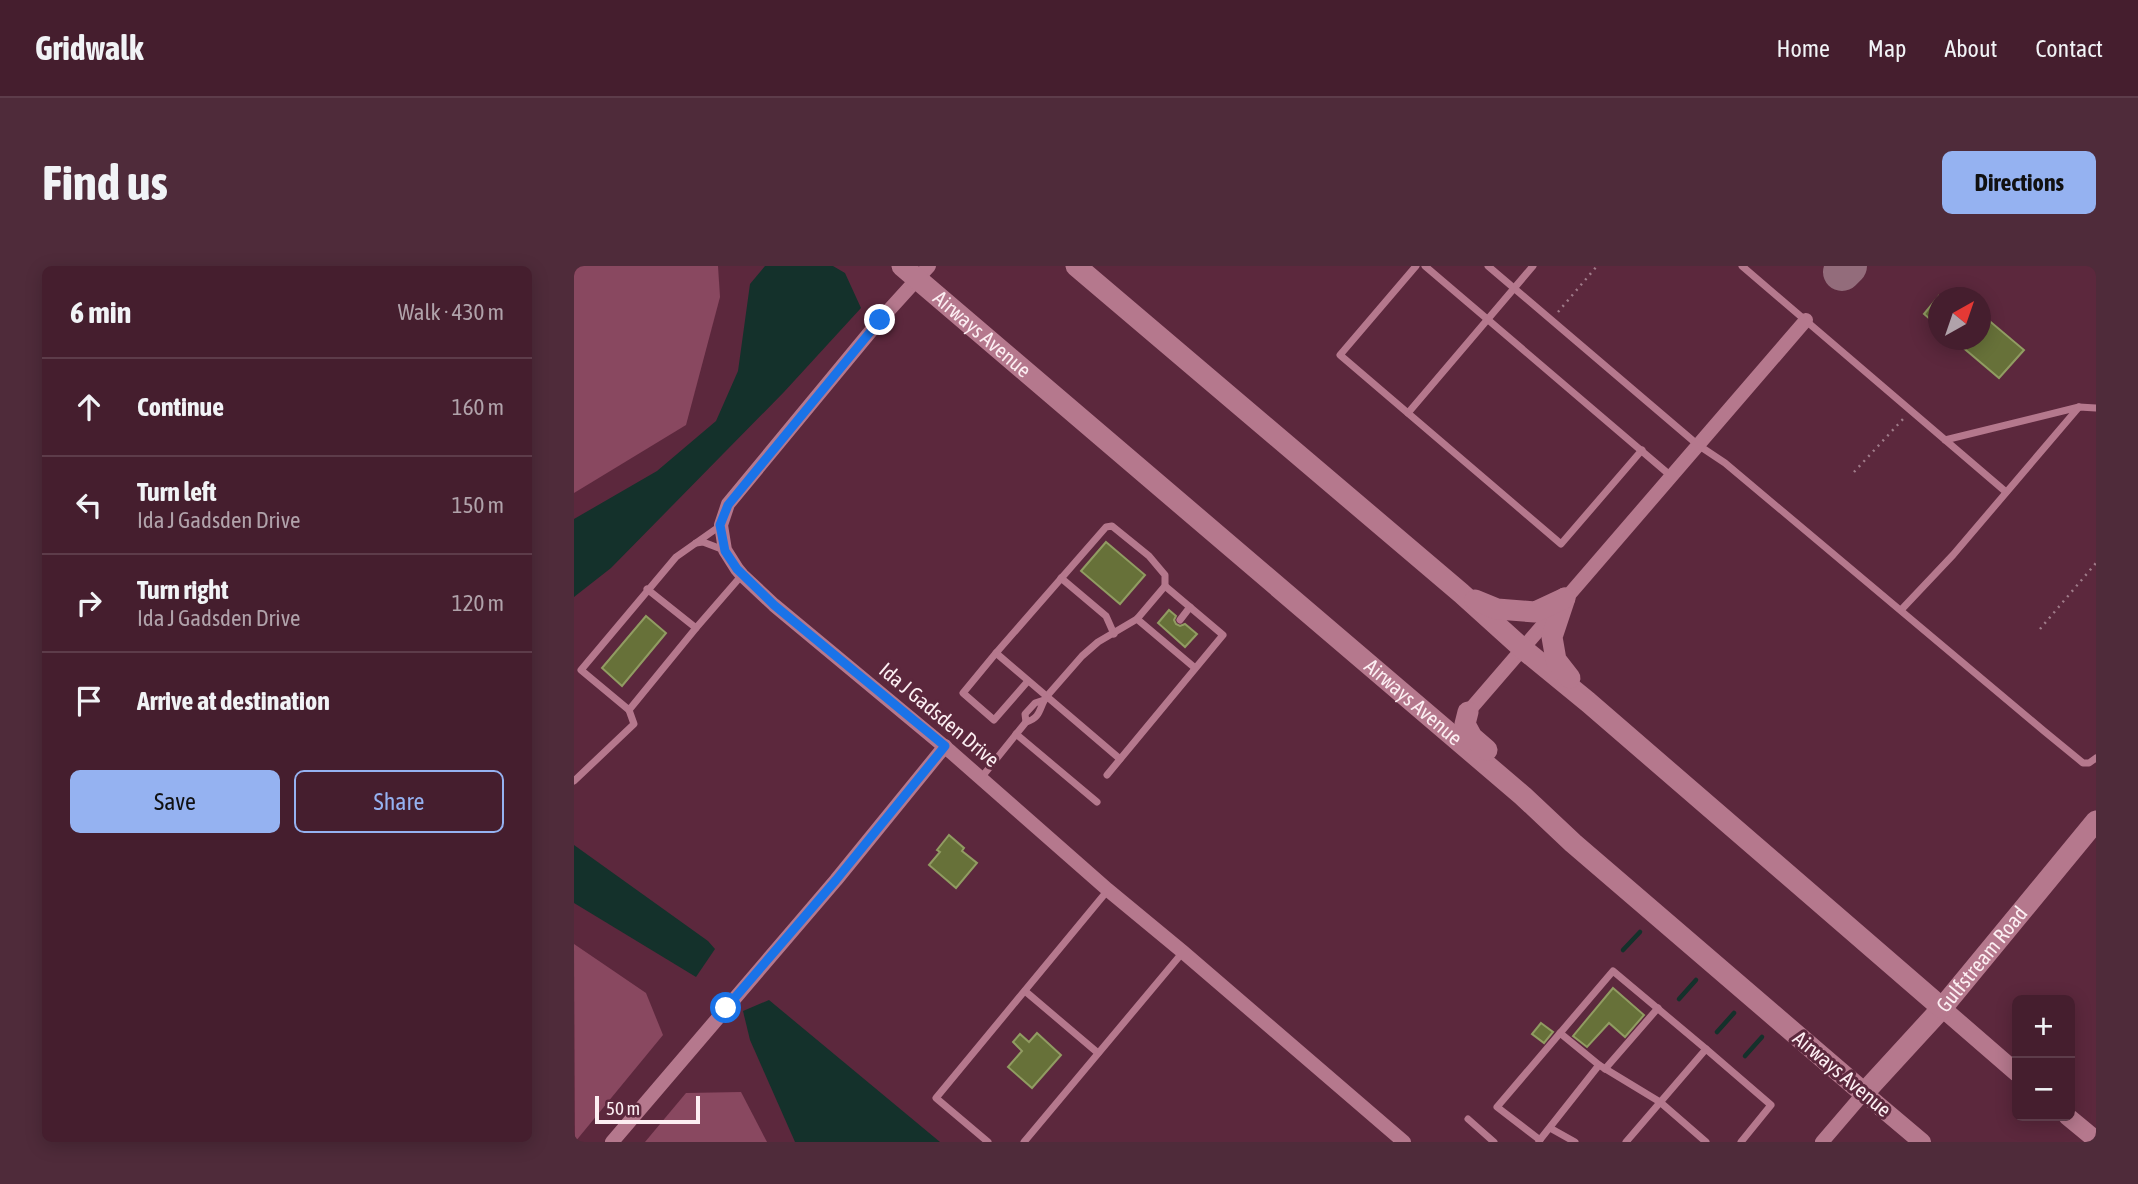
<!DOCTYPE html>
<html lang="en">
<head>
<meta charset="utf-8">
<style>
	body { margin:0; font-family:"Asap Condensed",sans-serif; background:#4f2b3a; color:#f1f3f6 }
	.controls { position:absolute; right:21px; bottom:21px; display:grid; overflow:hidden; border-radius:10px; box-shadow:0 4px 18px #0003 }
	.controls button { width:63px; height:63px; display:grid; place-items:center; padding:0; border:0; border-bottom:2px solid #5d3c4a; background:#451e2e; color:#f1f3f6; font:35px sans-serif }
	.compass { position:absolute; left:1354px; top:21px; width:63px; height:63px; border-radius:50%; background:#451e2e; box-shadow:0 4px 18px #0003; rotate:40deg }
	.scale { position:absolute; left:21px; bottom:18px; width:105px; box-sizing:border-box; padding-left:7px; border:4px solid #fceef2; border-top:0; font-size:19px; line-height:24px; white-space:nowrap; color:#fceef2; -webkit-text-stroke:5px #5c283d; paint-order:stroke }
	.stop { position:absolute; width:21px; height:21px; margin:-16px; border:5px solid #1a73e8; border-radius:50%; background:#fff }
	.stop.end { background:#1a73e8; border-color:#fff; box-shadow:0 2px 7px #0008 }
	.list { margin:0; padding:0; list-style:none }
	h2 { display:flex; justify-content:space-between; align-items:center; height:91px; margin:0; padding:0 28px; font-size:30px }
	h2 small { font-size:23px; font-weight:400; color:#b0a2aa }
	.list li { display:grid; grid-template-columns:46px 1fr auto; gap:21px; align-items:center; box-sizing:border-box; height:98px; padding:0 28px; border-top:2px solid #5d3c4a }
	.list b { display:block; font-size:26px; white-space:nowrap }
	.list p { margin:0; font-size:23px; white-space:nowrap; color:#b0a2aa }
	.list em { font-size:23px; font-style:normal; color:#b0a2aa }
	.actions { display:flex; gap:14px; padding:21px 28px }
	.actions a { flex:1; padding:16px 0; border:2px solid #95b2f1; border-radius:10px; text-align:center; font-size:24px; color:#95b2f1 }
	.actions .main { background:#95b2f1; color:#111 }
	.icon { flex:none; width:38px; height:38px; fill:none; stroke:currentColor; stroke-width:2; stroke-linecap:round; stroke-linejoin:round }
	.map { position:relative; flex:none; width:1522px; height:876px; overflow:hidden; border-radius:10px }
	header { display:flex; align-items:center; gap:42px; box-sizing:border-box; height:98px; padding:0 35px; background:#451e2e; border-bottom:2px solid #5d3c4a }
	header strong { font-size:33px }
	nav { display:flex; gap:38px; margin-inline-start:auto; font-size:24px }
	.intro { display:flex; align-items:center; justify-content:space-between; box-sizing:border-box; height:168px; padding:0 42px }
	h1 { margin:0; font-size:49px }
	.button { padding:18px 32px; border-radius:10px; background:#95b2f1; color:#111; font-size:24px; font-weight:700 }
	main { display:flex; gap:42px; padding:0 42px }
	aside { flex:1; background:#451e2e; border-radius:10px; box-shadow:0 4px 18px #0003 }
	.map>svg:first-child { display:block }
</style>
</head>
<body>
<header>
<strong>Gridwalk</strong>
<nav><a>Home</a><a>Map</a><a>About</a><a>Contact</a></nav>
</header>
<div class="intro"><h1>Find us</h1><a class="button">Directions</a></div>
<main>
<aside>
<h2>6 min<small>Walk · 430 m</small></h2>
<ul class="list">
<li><svg class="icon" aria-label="ahead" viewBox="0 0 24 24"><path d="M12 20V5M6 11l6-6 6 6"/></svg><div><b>Continue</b></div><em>160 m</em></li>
<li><svg class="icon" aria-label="left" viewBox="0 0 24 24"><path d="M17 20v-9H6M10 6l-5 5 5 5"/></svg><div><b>Turn left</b><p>Ida J Gadsden Drive</p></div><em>150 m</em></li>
<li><svg class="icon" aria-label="right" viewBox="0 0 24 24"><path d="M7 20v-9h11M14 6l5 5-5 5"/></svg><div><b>Turn right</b><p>Ida J Gadsden Drive</p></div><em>120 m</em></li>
<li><svg class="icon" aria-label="arrive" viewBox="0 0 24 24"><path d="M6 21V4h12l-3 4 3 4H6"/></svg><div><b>Arrive at destination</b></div></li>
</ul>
<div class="actions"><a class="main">Save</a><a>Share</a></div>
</aside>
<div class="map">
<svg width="1522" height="876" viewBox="0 0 1522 876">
	<rect width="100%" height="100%" fill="#5c283d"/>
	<!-- green -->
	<g fill="#894860">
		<polygon points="0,0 144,0 146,31 112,159 0,227"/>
		<polygon points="0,678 72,727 89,769 1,876"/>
		<polygon points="167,826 193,876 71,876 112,827"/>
	</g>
	<!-- water -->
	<g fill="#14312b">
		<polygon points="191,0 259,0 271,7 287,42 210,126 37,302 0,331 0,253 83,205 142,155 164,105 176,18"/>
		<polygon points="0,579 134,675 141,683 122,711 0,637"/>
		<polygon points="195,734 366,876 221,876 176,774 169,745"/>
	</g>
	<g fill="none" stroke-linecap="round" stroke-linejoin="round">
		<!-- stream -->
		<g stroke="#14312b" stroke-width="4.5">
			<polyline points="1049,684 1066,666"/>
			<polyline points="1105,733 1122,714"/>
			<polyline points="1143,766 1160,747"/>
			<polyline points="1171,790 1188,771"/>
		</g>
		<!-- taxiway -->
		<polyline stroke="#936c7b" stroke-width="38" points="1268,6 1274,0"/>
	</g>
	<!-- building -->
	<g fill="#677139" stroke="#919c62" stroke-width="2">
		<polygon points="1364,31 1364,60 1350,48"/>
		<polygon points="1406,47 1450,84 1425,112 1380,74 1406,74"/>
		<polygon points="532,276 571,309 546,338 507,305"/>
		<polygon points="595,344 602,350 600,354 602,358 606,360 611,358 623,368 611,381 584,357"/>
		<polygon points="72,350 92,367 48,420 28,402"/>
		<polygon points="375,569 390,582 388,585 403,597 382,622 355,599 366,586 363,584"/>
		<polygon points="1039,722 1070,749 1051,771 1035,757 1013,781 999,770"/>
		<polygon points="967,757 979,766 970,777 958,768"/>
		<polygon points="463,767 487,789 458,822 434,801 448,785 439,776 446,768 455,776"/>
	</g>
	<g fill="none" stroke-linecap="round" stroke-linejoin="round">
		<!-- path -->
		<g stroke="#9f7b89" stroke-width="2.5" stroke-dasharray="2 5" stroke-linecap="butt">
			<polyline points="984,46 1023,0"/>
			<polyline points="1280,206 1330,152"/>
			<polyline points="1466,363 1522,297"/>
		</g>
		<!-- service -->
		<g stroke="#b5788d" stroke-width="7">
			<polyline points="842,0 766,89 987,278 1068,184"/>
			<polyline points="851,0 1097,210"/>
			<polyline points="914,0 1124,179 1151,197 1470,465 1509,497 1515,497 1522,492"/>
			<polyline points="1168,0 1432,226"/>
			<polyline points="834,147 959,0"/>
			<polyline points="1371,174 1505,141 1522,142"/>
			<polyline points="122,277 129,276 150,284"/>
			<polyline points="487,312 532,350 540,368"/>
			<polyline points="73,323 122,362 168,309"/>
			<polyline points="1327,344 1379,289 1505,141"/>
			<polyline points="563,353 621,402"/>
			<polyline points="606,354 616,341"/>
			<polyline points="122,362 55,444 7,404 102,291 146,260"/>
			<polyline points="422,387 389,427 420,454 454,415"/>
			<polyline points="452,456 451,448 461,437 470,434"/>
			<polyline points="442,468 523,536"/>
			<polyline points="533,509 649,369 591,320"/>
			<path d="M407 512 452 456C468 452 465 440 473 430L508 390 524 376 563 353 591 320V309L575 290 538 260 532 261 422 387 546 493"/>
			<polyline points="0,515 60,458 55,444"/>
			<polyline points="451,725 524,787"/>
			<polyline points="986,767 1025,799"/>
			<polyline points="1031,803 1084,742"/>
			<polyline points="894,853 920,876"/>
			<polyline points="976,862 1001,876"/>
			<polyline points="966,874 923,841 1039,705 1132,783"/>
			<polyline points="965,875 1025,799 1086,836 1132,876"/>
			<polyline points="414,876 362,832 534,624"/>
			<polyline points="450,876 609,686"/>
			<polyline points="1052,876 1132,783 1197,839 1167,876"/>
		</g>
		<!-- minor -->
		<g stroke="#b5788d" stroke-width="14">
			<polyline points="355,0 306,54 154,238 147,259 151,284 163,303 168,309 200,339 377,486 534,624 609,686 830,876"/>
			<polyline points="894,446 1232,54"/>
			<polyline points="38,876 262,614 371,480"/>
			<polyline points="1248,876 1290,827"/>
		</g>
		<!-- tertiary -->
		<g stroke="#b5788d" stroke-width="18">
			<polyline points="1368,742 1443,807"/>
			<polyline points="1290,827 1348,876"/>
			<polyline points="1493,850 1522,874"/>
		</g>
		<!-- secondary -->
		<g stroke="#b5788d" stroke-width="21">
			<path id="s1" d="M328 0 949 530 999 577 1290 827 1368 742 1522 555"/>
			<polyline points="502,0 887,327 949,383 1014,436 1368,742"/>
			<polyline points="991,332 978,371 982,394 996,412"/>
			<polyline points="901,334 923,343 961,346 991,332"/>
			<polyline points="894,446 891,458 898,471 913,484"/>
		</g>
	</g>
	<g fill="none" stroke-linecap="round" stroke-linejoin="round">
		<!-- route -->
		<polyline stroke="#1a73e8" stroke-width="9" points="152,742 262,614 371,480 200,339 163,303 151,285 146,259 154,239 306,54"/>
	</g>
	<g text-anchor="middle" stroke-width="6" stroke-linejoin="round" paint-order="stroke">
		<!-- street labels -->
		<g font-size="21" fill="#fceef2" stroke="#5c283d">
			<text dy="7" stroke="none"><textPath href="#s1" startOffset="105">Airways Avenue</textPath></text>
			<text dy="7" stroke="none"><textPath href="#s1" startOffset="672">Airways Avenue</textPath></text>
			<text transform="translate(365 449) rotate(40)" y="7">Ida J Gadsden Drive</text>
			<text dy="7" stroke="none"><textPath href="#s1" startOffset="1447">Gulfstream Road</textPath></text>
			<text transform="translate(1268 808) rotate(40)" y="7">Airways Avenue</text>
		</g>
	</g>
</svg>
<div class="controls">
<button>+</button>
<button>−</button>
</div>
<svg class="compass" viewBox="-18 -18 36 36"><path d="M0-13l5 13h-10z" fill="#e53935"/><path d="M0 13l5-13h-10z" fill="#b0a2aa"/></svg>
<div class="scale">50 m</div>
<div class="stop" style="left:152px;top:742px"></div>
<div class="stop end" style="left:306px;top:54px"></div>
</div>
</main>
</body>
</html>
